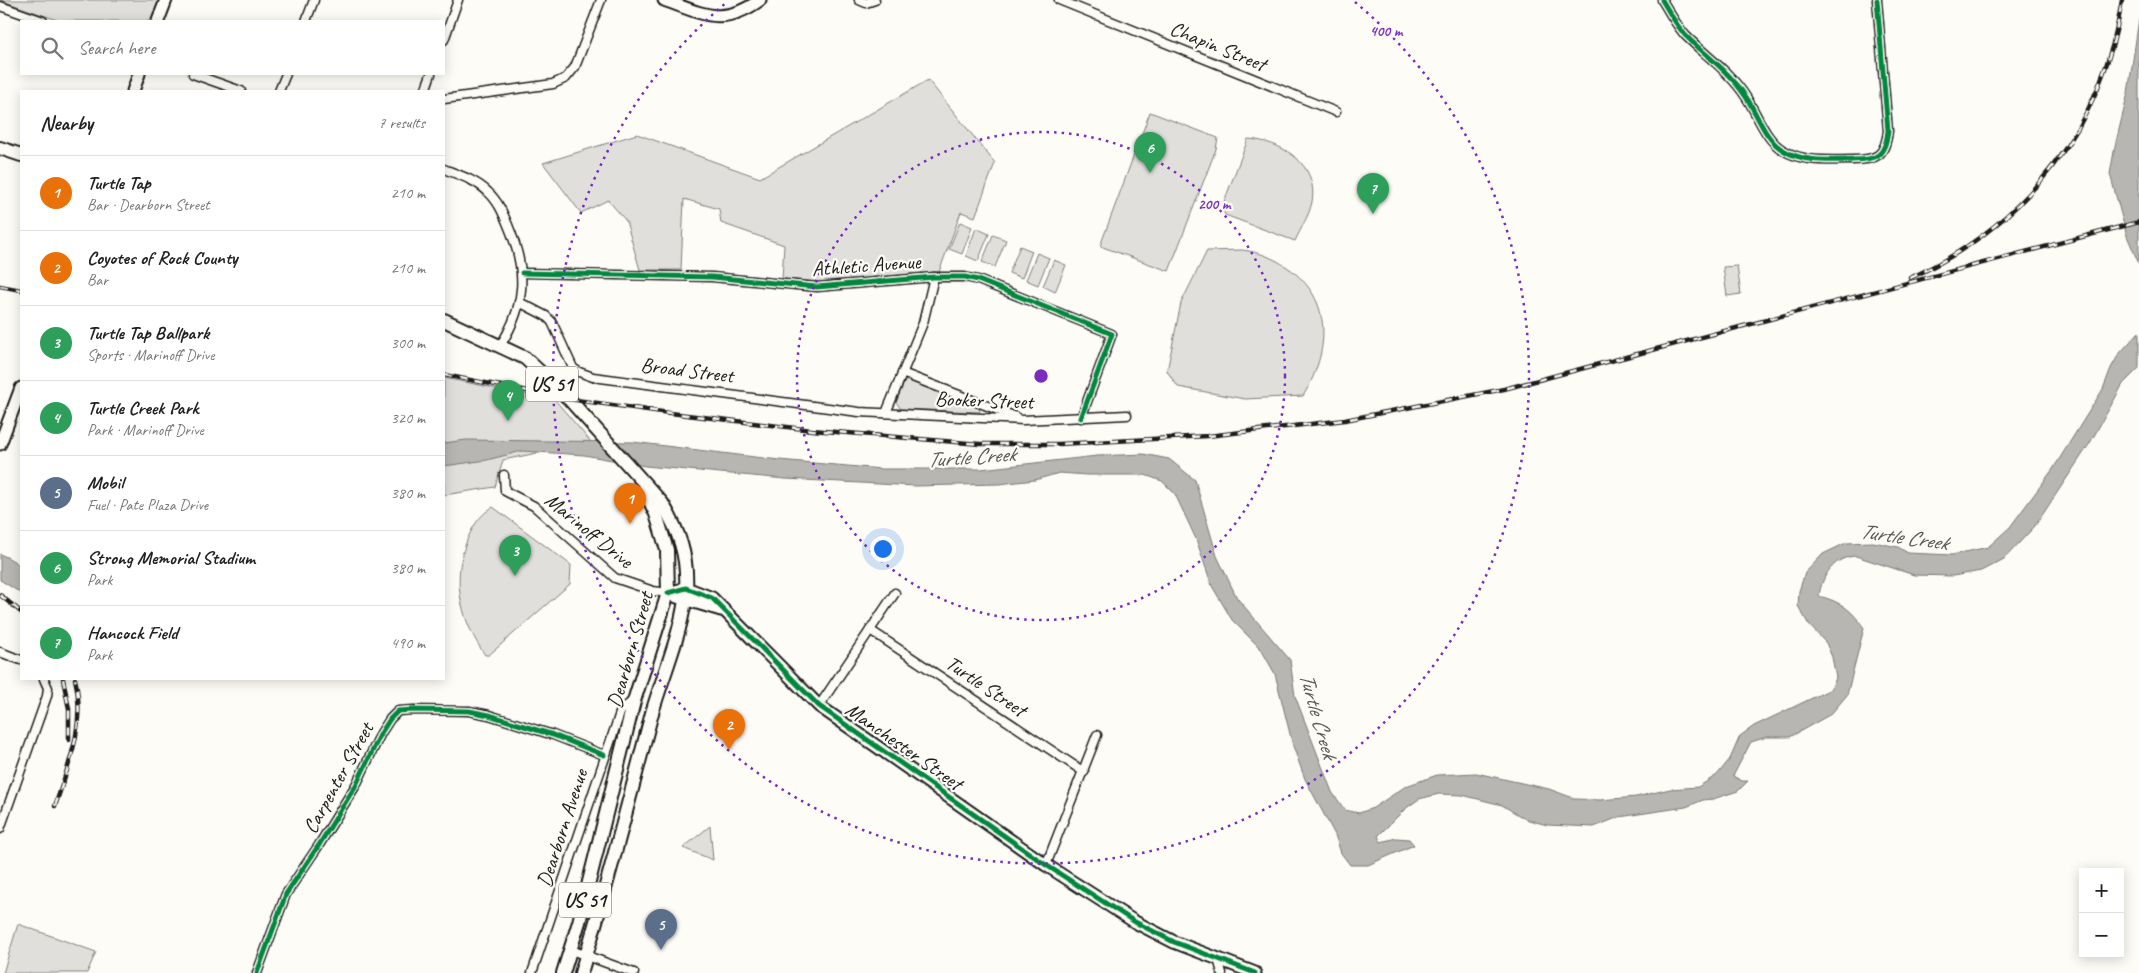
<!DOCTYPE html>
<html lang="en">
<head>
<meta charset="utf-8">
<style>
	body { margin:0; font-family:Caveat,sans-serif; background:#f6f6f6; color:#222 }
	.controls { position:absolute; right:15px; bottom:15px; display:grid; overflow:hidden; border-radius:0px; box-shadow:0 2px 12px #0003 }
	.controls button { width:45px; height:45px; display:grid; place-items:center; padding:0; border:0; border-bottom:1px solid #e0e0e0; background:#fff; color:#222; font:25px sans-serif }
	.you { position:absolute; left:882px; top:548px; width:18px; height:18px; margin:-12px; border:4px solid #fff; border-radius:50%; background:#1a73e8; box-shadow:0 0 0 8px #1a73e833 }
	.badge { display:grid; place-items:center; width:32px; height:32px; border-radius:50%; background:#c8321e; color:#fff; font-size:16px; font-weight:700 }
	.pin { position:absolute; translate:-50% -41px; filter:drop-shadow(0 1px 2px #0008) }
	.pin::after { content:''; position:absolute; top:26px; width:18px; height:15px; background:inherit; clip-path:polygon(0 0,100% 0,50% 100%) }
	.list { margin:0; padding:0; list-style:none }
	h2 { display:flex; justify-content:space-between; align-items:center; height:65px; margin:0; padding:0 20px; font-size:21px }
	h2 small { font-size:16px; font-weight:400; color:#767676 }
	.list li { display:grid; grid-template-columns:32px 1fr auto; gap:15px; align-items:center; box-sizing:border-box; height:75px; padding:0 20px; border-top:1px solid #e0e0e0 }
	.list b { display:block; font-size:19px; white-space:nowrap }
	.list p { margin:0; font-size:16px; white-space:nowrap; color:#767676 }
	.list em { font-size:16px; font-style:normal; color:#767676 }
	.icon { flex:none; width:28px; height:28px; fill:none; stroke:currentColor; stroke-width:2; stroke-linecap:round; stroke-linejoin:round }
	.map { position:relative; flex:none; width:2139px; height:973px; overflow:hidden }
	.search { position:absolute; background:#fff; box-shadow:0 2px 12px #0003; left:20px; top:20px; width:425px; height:55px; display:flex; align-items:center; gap:12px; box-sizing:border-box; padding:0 18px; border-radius:0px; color:#767676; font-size:19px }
	.panel { position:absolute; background:#fff; box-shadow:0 2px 12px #0003; left:20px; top:90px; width:425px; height:590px; border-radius:0px }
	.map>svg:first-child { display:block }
</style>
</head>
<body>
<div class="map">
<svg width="2139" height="973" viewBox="0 0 2139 973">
	<rect width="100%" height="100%" fill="#fdfcf7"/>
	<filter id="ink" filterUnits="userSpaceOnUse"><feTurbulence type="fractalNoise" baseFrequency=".02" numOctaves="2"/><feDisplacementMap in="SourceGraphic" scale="10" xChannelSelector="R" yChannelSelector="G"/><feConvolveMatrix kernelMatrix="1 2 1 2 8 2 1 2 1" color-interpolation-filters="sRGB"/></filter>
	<g filter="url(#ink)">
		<!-- green -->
		<g fill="#e0dfdb" stroke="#7e7e7c">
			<polygon points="0,0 159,0 151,21 60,21"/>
			<polygon points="928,80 995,163 975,217 961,212 939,272 822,282 782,279 784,245 721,223 719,209 684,199 681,270 640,270 626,221 608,200 581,213 543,163 637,134 760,178"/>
			<polygon points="1150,112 1218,138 1216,149 1169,271 1100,246"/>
			<path d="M1248 139C1280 141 1319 163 1312 202 1309 216 1301 228 1295 241L1225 215 1222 207Z"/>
			<polygon points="960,222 972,227 962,254 949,249"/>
			<polygon points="976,228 989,234 978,261 966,256"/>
			<polygon points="993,235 1006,240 995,267 982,262"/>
			<polygon points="1020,246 1032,251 1022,278 1009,273"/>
			<path d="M1242 250C1259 252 1272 257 1287 267 1334 299 1330 352 1303 396L1245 399 1178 387 1167 371 1181 303 1207 251Z"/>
			<polygon points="1037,253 1049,258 1038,285 1026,280"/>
			<polygon points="1054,260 1066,265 1055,292 1043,286"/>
			<polygon points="1737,266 1741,294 1727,296 1723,267"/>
			<polygon points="444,378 555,400 591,442 503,460 495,487 444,495"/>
			<polygon points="907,380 979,408 980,412 901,409 896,402 905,381"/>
			<path d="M493 507 571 565 570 584 489 655H485C462 622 451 583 466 543 471 529 479 515 493 507Z"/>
			<polygon points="710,826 713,860 683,848"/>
			<polygon points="18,924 96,952 87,973 3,973"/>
		</g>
		<!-- water -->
		<g fill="#b7b6b2" stroke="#797876">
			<polygon points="2139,19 2139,264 2127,236 2110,174 2115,146 2128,93"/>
			<path d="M2139 332V368L2123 384 2090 443 2035 526 2004 559 1981 571 1953 576 1914 575 1856 556C1834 557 1822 575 1819 596 1841 602 1851 609 1864 628L1847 695 1831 714 1790 737H1767L1751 742 1733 776 1742 781H1748L1738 791 1713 799 1703 800 1686 807 1619 817 1594 827 1547 825 1525 819 1502 805 1462 795 1439 794 1419 799 1405 809 1378 836 1381 842 1396 838 1409 839 1414 845 1368 865H1350L1341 853 1335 835 1305 779 1293 746 1275 674 1261 649 1232 620 1212 586 1196 539 1175 494 1162 481 1145 475H1087L1059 473 1035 480 999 484 916 486 785 479 645 466 584 455 522 451 487 460 444 466V443L466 440 633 442 779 460 882 469H981L1097 456 1143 454 1169 459 1195 480 1217 556 1237 598 1290 660 1295 696 1332 792 1345 810 1359 813 1373 808 1406 786 1437 775 1476 773 1549 789 1576 799 1600 800 1636 797 1670 789 1698 787 1717 775 1730 759 1740 736 1754 726 1831 689 1836 678 1832 657 1826 643 1809 625 1798 606 1799 591 1805 573 1823 554 1846 543 1873 542 1898 547 1908 553 1952 555 1988 547 2010 527 2053 469 2103 389 2111 368 2119 354Z"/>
			<path d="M0 554C26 566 21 566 21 593L0 580Z"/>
		</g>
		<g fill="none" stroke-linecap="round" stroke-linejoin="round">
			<defs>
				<g id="street">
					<polyline points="859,0 866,3 875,0"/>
					<polyline points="1059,0 1336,112"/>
					<path d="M1662 0C1669 12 1676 25 1685 35 1706 56 1730 72 1746 97 1757 113 1765 140 1783 150 1804 163 1829 160 1853 160 1877 160 1885 156 1888 131L1877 0"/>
					<polyline points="0,6 43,21"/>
					<polyline points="306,21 314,0"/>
					<polyline points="444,40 458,0"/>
					<polyline points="193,74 241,91"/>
					<polyline points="279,91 286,74"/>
					<polyline points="425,91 431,74"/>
					<polyline points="444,99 553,84 566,78 575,67 601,0"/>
					<path d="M444 169C459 175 476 180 488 192 498 201 503 213 508 225 527 270 527 304 500 346"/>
					<polyline points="522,273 712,277 817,287 934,277 965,277 978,280 1112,334 1081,418"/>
					<polyline points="521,303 546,316 552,322 573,368 579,372 593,377 859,412 1023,420 1127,415"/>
					<polyline points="902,373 1016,417"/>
					<polyline points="886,413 923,323 934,277"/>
					<polyline points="504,475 505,491 534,506 615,578 653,591 668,593"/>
					<polyline points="870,630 1084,772"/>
					<polyline points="0,652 21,660"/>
					<polyline points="819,706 895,593"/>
					<polyline points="0,829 47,696 48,688 44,679"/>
					<polyline points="1046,865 1097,735"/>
					<polyline points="571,950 634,973"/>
					<polyline points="1218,959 1222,973"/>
					<polyline points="257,973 286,894 319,845 356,785 381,733 390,719 398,711 414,710 469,711 489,715 553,735 604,755"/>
					<polyline points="532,973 621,710 633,701"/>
				</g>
				<g id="secondary">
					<path d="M664 0C703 14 723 27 760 0"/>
					<polyline points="158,21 166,0"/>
					<polyline points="133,91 139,74"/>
					<polyline points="0,444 21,388"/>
					<polyline points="668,593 686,588 712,598 819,706 1046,865 1135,922 1174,942 1255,973"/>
					<polyline points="677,597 721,610"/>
				</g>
				<g id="primary">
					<polyline points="0,148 21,155"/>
					<path d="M444 320 525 358 569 399 662 503C679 531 688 556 686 589 684 627 663 675 652 713 629 800 607 887 581 973"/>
					<polyline points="563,973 579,922 634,701 668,593 667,550 656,514 645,491"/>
				</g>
			</defs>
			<!-- street casing -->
			<use href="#street" stroke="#1c1c1c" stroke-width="11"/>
			<!-- secondary casing -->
			<use href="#secondary" stroke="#1c1c1c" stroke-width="15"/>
			<!-- primary casing -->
			<use href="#primary" stroke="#1c1c1c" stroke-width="16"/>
			<!-- street -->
			<use href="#street" stroke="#fdfcf7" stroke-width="8"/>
			<!-- secondary -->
			<use href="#secondary" stroke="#fdfcf7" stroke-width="11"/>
			<!-- primary -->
			<use href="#primary" stroke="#fdfcf7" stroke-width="12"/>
			<defs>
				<g id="rail">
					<path d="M1910 278C2026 225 2103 126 2122 0"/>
					<polyline points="0,286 21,290"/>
					<polyline points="444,375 569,399 662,412 812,430 980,444 1059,444 1208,436 1345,420 1504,389 2139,222"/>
					<polyline points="0,595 21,612"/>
					<polyline points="63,679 69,709 69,740"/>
					<path d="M55 806C69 764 86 724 75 679"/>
				</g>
			</defs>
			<!-- rail casing -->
			<use href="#rail" stroke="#1c1c1c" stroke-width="4.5"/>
			<!-- rail -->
			<use href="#rail" stroke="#fdfcf7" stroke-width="2.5" stroke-dasharray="8" stroke-linecap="butt"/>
			<defs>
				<g id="cycleway">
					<path d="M1662 0C1669 12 1676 25 1685 35 1706 56 1730 72 1746 97 1757 113 1765 140 1783 150 1804 163 1829 160 1853 160 1877 160 1885 156 1888 131L1877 0"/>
					<polyline points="522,273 712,277 817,287 934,277 965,277 978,280 1112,334 1081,418"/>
					<polyline points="668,593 686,588 712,598 819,706 1046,865 1135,922 1174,942 1255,973"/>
					<polyline points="257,973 286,894 319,845 356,785 381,733 390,719 398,711 414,710 469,711 489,715 553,735 604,755"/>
				</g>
			</defs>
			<!-- cycleway casing -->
			<use href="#cycleway" stroke="#fdfcf7" stroke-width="8"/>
			<!-- cycleway -->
			<use href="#cycleway" stroke="#00873e" stroke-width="5"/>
		</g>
	</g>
	<!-- distance rings -->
	<g fill="none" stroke="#7b2cbf" stroke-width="2.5" stroke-dasharray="2.5 5">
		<circle cx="1041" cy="376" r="244"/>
		<path d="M1355 2A488 488 0 1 1 727 2"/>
	</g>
	<g text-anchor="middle" stroke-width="4.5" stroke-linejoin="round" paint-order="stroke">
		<!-- shield labels -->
		<g fill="#fdfcf7" stroke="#605f5e" stroke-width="1">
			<rect x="526" y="366.5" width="52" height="35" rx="4"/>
			<rect x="559" y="882.5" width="52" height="35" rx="4"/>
		</g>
		<g font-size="20" font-weight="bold" fill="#1c1c1c">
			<text x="552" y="391">US 51</text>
			<text x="585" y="907">US 51</text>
		</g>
		<!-- street labels -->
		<g font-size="21" fill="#1c1c1c" stroke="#fdfcf7">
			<text transform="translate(1218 46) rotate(22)" y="7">Chapin Street</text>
			<text transform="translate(866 265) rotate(-4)" y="7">Athletic Avenue</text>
			<text transform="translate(687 370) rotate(7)" y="7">Broad Street</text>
			<text transform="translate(984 400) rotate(2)" y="7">Booker Street</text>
			<text transform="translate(589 530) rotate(39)" y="7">Marinoff Drive</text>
			<text transform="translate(630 650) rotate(-74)" y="7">Dearborn Street</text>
			<text transform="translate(986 686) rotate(34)" y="7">Turtle Street</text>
			<text transform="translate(904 746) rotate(35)" y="7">Manchester Street</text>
			<text transform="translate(338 778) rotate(-61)" y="7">Carpenter Street</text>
			<text transform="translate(562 828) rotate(-72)" y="7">Dearborn Avenue</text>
		</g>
		<!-- water labels -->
		<g font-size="22" font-style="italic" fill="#5a5a58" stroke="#fdfcf7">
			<text transform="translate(971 456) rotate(-4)" y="8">Turtle Creek</text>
			<text transform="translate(1904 536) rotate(8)" y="8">Turtle Creek</text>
			<text transform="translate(1319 715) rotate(74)" y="8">Turtle Creek</text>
		</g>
	</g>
	<circle cx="1041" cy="376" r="8" fill="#7b2cbf" stroke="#fdfcf7" stroke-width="2.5"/>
	<g font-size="15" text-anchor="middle" font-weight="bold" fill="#7b2cbf" stroke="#fdfcf7" stroke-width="4.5" stroke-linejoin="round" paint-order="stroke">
		<text x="1386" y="36">400 m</text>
		<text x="1214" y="209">200 m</text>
	</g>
</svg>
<div class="controls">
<button>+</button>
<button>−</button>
</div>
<div class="you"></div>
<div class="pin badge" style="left:630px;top:524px;background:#e8710a">1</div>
<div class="pin badge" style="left:729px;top:750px;background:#e8710a">2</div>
<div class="pin badge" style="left:515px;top:576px;background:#2e9e5b">3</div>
<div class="pin badge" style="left:508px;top:421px;background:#2e9e5b">4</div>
<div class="pin badge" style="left:661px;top:950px;background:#5c6f8a">5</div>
<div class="pin badge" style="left:1150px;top:173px;background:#2e9e5b">6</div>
<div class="pin badge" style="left:1373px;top:214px;background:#2e9e5b">7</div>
<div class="search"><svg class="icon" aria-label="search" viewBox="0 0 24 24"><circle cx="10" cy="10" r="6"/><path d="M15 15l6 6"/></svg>Search here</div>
<section class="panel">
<h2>Nearby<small>7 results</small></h2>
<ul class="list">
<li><span class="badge" style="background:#e8710a">1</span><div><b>Turtle Tap</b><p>Bar · Dearborn Street</p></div><em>210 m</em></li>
<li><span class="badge" style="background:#e8710a">2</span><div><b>Coyotes of Rock County</b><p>Bar</p></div><em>210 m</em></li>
<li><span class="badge" style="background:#2e9e5b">3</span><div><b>Turtle Tap Ballpark</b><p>Sports · Marinoff Drive</p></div><em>300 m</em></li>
<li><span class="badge" style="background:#2e9e5b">4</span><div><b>Turtle Creek Park</b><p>Park · Marinoff Drive</p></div><em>320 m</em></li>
<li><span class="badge" style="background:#5c6f8a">5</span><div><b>Mobil</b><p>Fuel · Pate Plaza Drive</p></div><em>380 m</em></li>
<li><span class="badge" style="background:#2e9e5b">6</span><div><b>Strong Memorial Stadium</b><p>Park</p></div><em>380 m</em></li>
<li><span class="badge" style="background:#2e9e5b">7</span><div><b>Hancock Field</b><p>Park</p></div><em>490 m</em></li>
</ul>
</section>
</div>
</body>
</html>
